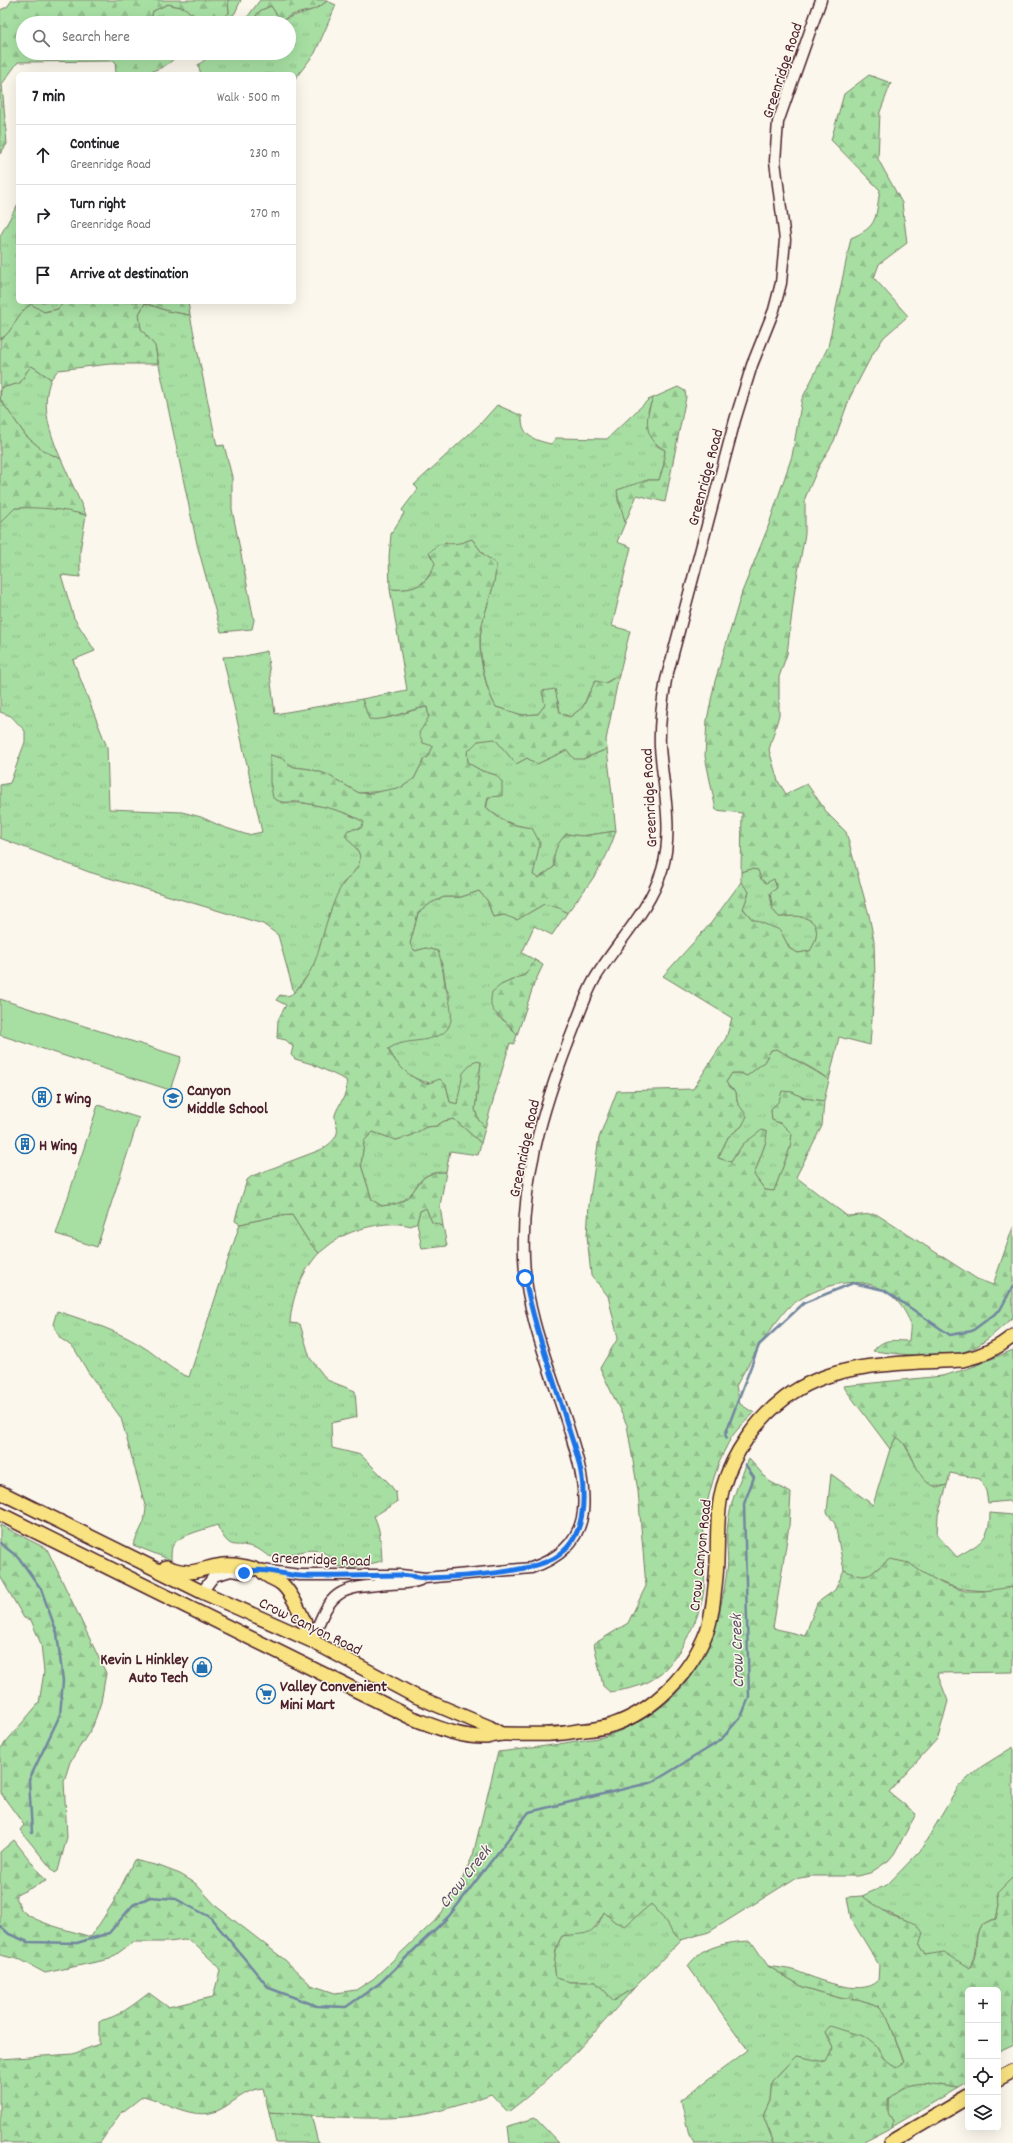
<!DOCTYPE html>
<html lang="en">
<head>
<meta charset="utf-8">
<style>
	body { margin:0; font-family:Dekko,sans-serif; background:#f6f6f6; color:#202124 }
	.controls { position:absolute; right:12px; bottom:12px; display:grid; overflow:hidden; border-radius:6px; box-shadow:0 4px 16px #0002 }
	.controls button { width:36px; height:36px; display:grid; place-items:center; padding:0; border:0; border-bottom:1px solid #e0e0e0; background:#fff; color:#202124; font:20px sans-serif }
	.stop { position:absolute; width:12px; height:12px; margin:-9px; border:3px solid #1a73e8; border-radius:50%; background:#fff }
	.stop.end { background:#1a73e8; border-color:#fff; box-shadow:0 1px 4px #0008 }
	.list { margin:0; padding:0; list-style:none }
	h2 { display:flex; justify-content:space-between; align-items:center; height:52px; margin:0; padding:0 16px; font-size:17px }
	h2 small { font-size:13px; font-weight:400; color:#757577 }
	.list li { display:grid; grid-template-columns:26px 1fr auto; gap:12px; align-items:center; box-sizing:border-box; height:60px; padding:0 16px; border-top:1px solid #e0e0e0 }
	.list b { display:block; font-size:15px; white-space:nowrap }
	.list p { margin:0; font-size:13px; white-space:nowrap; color:#757577 }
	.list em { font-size:13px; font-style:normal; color:#757577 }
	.icon { flex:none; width:22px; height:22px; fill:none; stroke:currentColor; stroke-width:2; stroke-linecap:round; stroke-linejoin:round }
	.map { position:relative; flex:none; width:1013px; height:2143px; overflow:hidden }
	.search { position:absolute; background:#fff; box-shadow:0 4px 16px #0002; left:16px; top:16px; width:280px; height:44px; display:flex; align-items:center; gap:10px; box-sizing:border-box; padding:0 14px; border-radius:22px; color:#757577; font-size:15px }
	.panel { position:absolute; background:#fff; box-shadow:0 4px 16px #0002; left:16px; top:72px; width:280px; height:232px; border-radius:6px }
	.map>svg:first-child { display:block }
</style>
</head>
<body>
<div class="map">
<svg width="1013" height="2143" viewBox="0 0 1013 2143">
	<defs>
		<pattern id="grass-tufts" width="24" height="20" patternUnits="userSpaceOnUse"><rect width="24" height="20" fill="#a7dfa3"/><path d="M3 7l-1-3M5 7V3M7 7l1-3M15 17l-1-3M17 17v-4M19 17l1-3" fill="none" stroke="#91bf8c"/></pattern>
		<pattern id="forest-firs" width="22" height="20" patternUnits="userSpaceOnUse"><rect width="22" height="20" fill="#a7dfa3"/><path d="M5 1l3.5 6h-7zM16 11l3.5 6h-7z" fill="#91bf8c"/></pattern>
	</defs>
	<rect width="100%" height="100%" fill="#fbf7ec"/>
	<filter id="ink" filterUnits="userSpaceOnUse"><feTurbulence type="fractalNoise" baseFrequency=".025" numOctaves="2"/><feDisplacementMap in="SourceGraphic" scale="8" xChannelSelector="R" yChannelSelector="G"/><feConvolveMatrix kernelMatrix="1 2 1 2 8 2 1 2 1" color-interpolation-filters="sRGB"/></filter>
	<g filter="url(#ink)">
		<!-- grass -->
		<g fill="url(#grass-tufts)" stroke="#787f67">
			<polygon points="228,0 241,0 235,13 226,23 150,23 153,11 168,4 185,8 197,19 229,13"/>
			<path d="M327 1 336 5 315 53 294 80V74H201L198 65 214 53H289V23H250L261 10 271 6 281 21C296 13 314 13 327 1Z"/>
			<path d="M18 204V302H64L58 309 43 312 31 304C14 315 14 333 0 339V236Z"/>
			<polygon points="145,303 168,311 190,315 217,446 224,445 232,477 232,509 254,620 252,629 221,632 197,544 155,346 141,329 139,314"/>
			<path d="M32 366 51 379C40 405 50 434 61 459L44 451 26 436 0 399 1 388 20 383 27 371Z"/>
			<path d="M653 398 648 411 657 446 665 450 664 464 659 480H648L618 490V501L623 511 625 523 617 542 631 547 612 626 630 631 619 675 589 692 583 707 570 717 560 713 558 701 545 705 538 714 522 715 496 707C485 689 478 651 481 630 485 607 496 587 496 564L483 554 472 539 458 544 445 542C431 572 429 593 390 589L389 557 391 534 404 513 402 510 418 489 414 485 481 423 497 405 522 416C521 436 534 440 551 444L556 438 607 439 648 400Z"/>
			<path d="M36 507 62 509 86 515 80 551V577L61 575 74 618 95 651 73 660 107 747 109 809 182 812 201 817 223 827 248 835 262 832 223 657 245 656 267 651 275 714 362 699 369 718C388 722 408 710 427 707L434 746 428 757 424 759 414 779 402 787 386 791 359 793 326 774 310 769 294 767 281 758 270 755 281 803C310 801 339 808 364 822L361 828 349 830 345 835 357 849 360 856 359 864 352 875 343 883 330 913 314 967 294 993 278 935 263 924 89 872 0 838V785L10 783 25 742V731L11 716 0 712V523L15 508Z"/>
			<path d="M495 738 516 764 527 758 537 764 567 750 583 759 607 749 616 831 582 836 566 834 553 858 554 867 539 878 533 876 535 861 532 828C510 825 502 821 486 807L496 775 482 771 468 763 467 752 478 741Z"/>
			<path d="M751 869 759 870 761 879H774L777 888 770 893 773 910 779 917C786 917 794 915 801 917 821 920 819 937 810 951L798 953 790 949 780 931 752 919 743 908 749 892 741 882V872Z"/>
			<path d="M479 891 487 900 493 917 504 915 527 914 544 904 560 908 567 913 552 935 534 926 522 953 535 960 526 974 501 985 497 1016 506 1022 517 1035 514 1044 510 1043 485 1128 478 1119 475 1109 481 1062 460 1092 457 1104 450 1102 446 1085C416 1083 402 1075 388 1048L402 1041 420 1040 450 997 446 987 442 961 426 948 415 951 410 944 418 913 431 903 444 897H461Z"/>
			<path d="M777 1049C794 1060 812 1068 829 1080L824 1101 804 1098 792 1092 771 1109 772 1120 782 1124 792 1134 790 1148 774 1191 765 1190 754 1175 766 1141 743 1144 731 1162 718 1158 728 1137 742 1126V1110L737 1102 736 1092 729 1087 726 1082 732 1073H740L747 1076 764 1062 771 1050Z"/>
			<path d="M454 1119 481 1143 478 1155 450 1151 446 1172C413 1172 422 1190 401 1202 396 1205 387 1205 382 1206L372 1200 361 1165 364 1141 373 1132 396 1140 410 1136 426 1127 436 1126 444 1121Z"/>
			<polygon points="426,1208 432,1222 443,1226 447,1246 422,1249 417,1222 420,1211"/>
			<path d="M292 1215 309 1242 319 1253C301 1273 292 1297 290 1323L300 1324 310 1358 327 1380 355 1391 357 1417 331 1423 332 1448 361 1455 389 1483 396 1493 397 1502 374 1516C381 1530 381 1545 382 1561L353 1568 336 1566C333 1562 330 1557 326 1554 312 1544 288 1557 274 1557 267 1557 264 1552 258 1549 234 1539 232 1556 217 1525 205 1530 177 1535 172 1547 171 1551 171 1557 171 1560L133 1545 144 1522 146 1509 121 1418 88 1372 74 1348 60 1338 53 1324 57 1311C87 1321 122 1332 148 1350 162 1360 172 1371 189 1377L240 1224 277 1216Z"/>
			<path d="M896 1437 902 1440 923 1478 937 1488 947 1485 938 1515 937 1535 957 1557C978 1544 990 1541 990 1513L1013 1515V1587C974 1596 940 1588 909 1563L879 1567 870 1575 858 1577 844 1570 835 1524 827 1512 831 1474 873 1505 890 1449Z"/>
			<path d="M1013 1747V1877L998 1892 999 1906 996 1919C965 1925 983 1951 968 1969L925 1955 902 1919 878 1908 862 1896 887 1885 920 1851 959 1786 981 1767Z"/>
			<path d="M651 1904C664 1914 668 1930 681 1940L634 1988 614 2001 596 1982H570L556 1978C553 1963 554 1949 562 1936L597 1927 604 1912 615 1922Z"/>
			<path d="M751 1941 768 1966 803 1987 840 1998 858 1999 878 2006 888 2018 904 2063 896 2068 883 2058 876 2046 825 2032 833 2048 826 2063 796 2056 772 2081 770 2100 763 2115 774 2143H694L689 2135 681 2100 748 2050 688 1966C702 1946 728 1942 751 1941Z"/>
			<polygon points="920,2082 958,2088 892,2127 893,2121 888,2113 888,2099 901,2088"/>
			<polygon points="269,2112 311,2114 318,2143 276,2143"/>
			<polygon points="535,2118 559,2143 510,2143 508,2126"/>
		</g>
		<!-- forest -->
		<g fill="url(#forest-firs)" stroke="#787f67">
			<path d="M12 0H228L229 13 220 20 210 22 197 19 185 8 168 4 153 11 150 23H23V53H180C161 74 142 74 116 74L115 61 18 62 2 84 7 144 0 154V10L7 7Z"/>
			<path d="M260 0H327C319 10 307 11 295 14 290 15 285 19 281 21L271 6 261 10 250 23H243Z"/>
			<path d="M869 75 891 83 880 112 878 159 902 203 907 243 879 264 874 278 908 316 884 337 872 355 850 397 834 441 818 468 805 498V534L795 588 787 654 779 677V715L769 750 778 781 786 794 807 784 828 814 846 832 869 915 874 941 875 978 870 1045 839 1037 829 1080C813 1067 794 1060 777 1049L771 1050 764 1062 747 1076 740 1073H732L726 1082 729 1087 736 1092 737 1102 747 1116 742 1126 728 1137 718 1158 731 1162 743 1144 762 1130 767 1132 766 1141 754 1175 765 1190 774 1191 790 1148 792 1134 782 1124 772 1120 771 1109 779 1101 782 1091 792 1092 804 1098 824 1101 822 1126 796 1177 847 1216 876 1214 977 1279 993 1285 1013 1227V1317C999 1329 984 1345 966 1351 939 1360 901 1354 873 1351 885 1337 892 1341 909 1341 909 1336 911 1329 910 1323 908 1316 903 1308 898 1302 869 1269 821 1283 790 1306 786 1309 782 1315 778 1320 761 1341 749 1363 736 1386L740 1404 754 1413C747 1420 739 1427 733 1435 719 1457 711 1484 706 1509 701 1530 706 1564 704 1588 702 1617 675 1669 648 1682 636 1688 623 1690 610 1692L603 1686 594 1644 628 1623 646 1586 638 1491 627 1425 600 1368 618 1338 608 1296 591 1275 587 1236 589 1204 599 1138 617 1091 693 1089 726 1038 732 1018 663 976 711 923 741 882 749 892 743 909 752 919 780 930 790 949 798 953 810 951C819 937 821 920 801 917 794 915 786 917 779 917L773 910 770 893 777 888 774 879 766 883 761 879 758 870 751 869 741 872 742 813 716 810 705 756 707 720 715 681 742 592 767 530 792 456 802 399 828 347 851 238C879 226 875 218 880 190L831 140 844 94Z"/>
			<path d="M64 302H188L190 315 168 311 145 303 139 314 141 329 155 346 158 364H110L58 370 51 379 32 366 27 371 20 383 1 388 0 399 26 436 44 451 61 459 86 515C62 509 40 507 15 508L0 523V339C14 333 14 315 31 304L44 312 58 309Z"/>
			<path d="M678 387 685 391 686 397 665 502 637 495 625 523C623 511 618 502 617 490L648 480H659L664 464 665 450C643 438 645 418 653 398Z"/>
			<path d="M472 539 483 554 496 564C496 587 485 607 481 630 477 651 485 689 496 707L522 715 538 714 545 705 542 691 555 689 560 713 570 717 583 707 595 681 606 683 619 675 606 740 607 749 583 759H574L567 750 537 764 527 758 516 764 495 739 478 741 467 752 468 763 482 771 496 775 502 782V796L488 797 486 807C502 822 510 825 532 828L540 843 533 875 539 878 554 867C553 853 556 845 566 834L582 836 616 831C605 866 589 884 567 913L560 908 544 904 517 920 504 915 493 917 487 900 479 891 461 897H444L431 903 418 913 410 944 415 951 426 948 438 951C442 962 443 972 445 984 449 1002 461 1029 435 1037 418 1043 404 1039 388 1049 397 1066 408 1076 426 1084L440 1079 446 1085 450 1102 457 1104 463 1073 474 1061 481 1062 475 1109 478 1119 485 1128 481 1143 454 1119 444 1121 436 1126 426 1127 410 1136 396 1140 373 1132 364 1141 361 1165 372 1200 382 1206C387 1205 396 1205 401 1202 422 1190 414 1172 446 1172L440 1206 443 1226 432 1222 426 1208 420 1211 417 1222 411 1226C390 1220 359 1227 339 1238 332 1242 326 1248 319 1253L309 1242 292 1215 277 1216 240 1224 235 1221 236 1216 247 1180 252 1176 320 1150C326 1147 333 1142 336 1136 340 1128 334 1122 335 1115 338 1104 350 1093 346 1080L312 1064 295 1059 291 1055 293 1047 286 1040 277 1038 278 1020 286 1005 276 1000 280 995C290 998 294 993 300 986 321 960 319 941 330 913 333 904 338 890 344 883 350 875 360 869 360 858 360 849 349 842 345 835L348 830 361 828 364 822C344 810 322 806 299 802 288 801 284 805 273 798L270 782V755L281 758 294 767 310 769 326 774 359 793H372L402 787 414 779 424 759 428 757 433 746 423 743 419 733 429 717 427 707C407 709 388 722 369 719L362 699 407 690 390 589C412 591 429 586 435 563L429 553C443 538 443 546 459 543 463 543 468 540 472 539Z"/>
			<path d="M535 960 543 965 534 984 517 1035C514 1031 511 1026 507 1023 495 1011 488 1013 492 992L501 985 526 974Z"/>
			<path d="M1013 1350V1504L1008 1501 988 1503 986 1491 980 1479 950 1473 947 1485C914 1495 917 1446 896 1437L890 1449 843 1386 942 1376 967 1369Z"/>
			<path d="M749 1459 769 1481 791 1493 789 1526 773 1628 805 1636 817 1603 835 1590 844 1570C871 1583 869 1573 890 1559L909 1563 920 1571 943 1584 965 1591H984L1013 1587V1672L937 1673 948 1701 938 1738 889 1792 916 1814 894 1854 888 1861 870 1873 857 1876H812L794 1879 709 1932 681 1940C668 1930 664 1915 651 1904L625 1926 615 1922 604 1912C590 1939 588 1932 562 1936 554 1949 553 1963 556 1978L570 1982H596L614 2001 634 1988C595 2033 556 2076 508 2112L491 2094C470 2102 448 2109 426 2114 381 2123 316 2115 269 2112L263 2088C245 2089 233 2104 217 2111 193 2121 165 2101 143 2096L120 2114 100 2143H0V2059L73 2054 99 2044V2021C119 2017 133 2005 149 1993L168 2007 213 1997 220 1971 218 1966 191 1941 184 1940 169 1942H133L110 1959 45 1973 21 1960 0 1955V1852L14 1840 46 1881 16 1895V1897C18 1901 19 1906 21 1909 30 1922 76 1932 91 1937L113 1903 134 1860 159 1866 180 1874 195 1883 217 1907 285 1960 311 1985 335 1993 356 1990 373 1979 439 1917 460 1884 473 1855 498 1752C524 1749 550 1746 576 1741 585 1740 594 1739 603 1737 685 1710 717 1652 727 1570 729 1559 726 1546 727 1534 728 1507 738 1483 749 1459Z"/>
			<polygon points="0,1525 47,1549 106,1673 101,1702 93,1726 70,1762 64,1781 67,1837 58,1871 55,1873 20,1830 24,1825 0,1792 0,1749 39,1703 44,1672 41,1644 31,1620 24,1618 0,1576"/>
			<path d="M1013 1877V2044L998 2051V1990H968V2082L958 2088C927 2084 914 2076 888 2099V2113L893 2121 892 2127 861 2143H774L763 2115 770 2100 772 2081 796 2056 826 2062 833 2048 825 2032 830 2026 865 2037 876 2046 883 2058 896 2067 904 2062 888 2018 878 2006 858 1999 840 1998 803 1987 768 1966C777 1968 787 1968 796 1971 815 1978 861 1998 878 1981L879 1965 851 1919 847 1897 862 1896 890 1915 917 1924 923 1933 919 1945 925 1955 944 1952 969 1968C984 1950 965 1926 996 1919L999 1906 998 1892Z"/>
		</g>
		<!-- pitch -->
		<g fill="#a7dfa3" stroke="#787f67">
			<polygon points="0,999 181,1057 170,1090 0,1035"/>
			<polygon points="98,1105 139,1118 97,1247 56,1234"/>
		</g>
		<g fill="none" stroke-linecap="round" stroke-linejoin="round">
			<!-- stream -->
			<g stroke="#72869f" stroke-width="2.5">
				<polyline points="727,1438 725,1435 759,1345 804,1303 853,1283 884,1290 950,1335 972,1331 1000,1310 1013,1286"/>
				<polyline points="0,1543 19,1558 41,1589 57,1633 63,1681 60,1715 29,1780 32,1833"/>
				<polyline points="0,1926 9,1934 28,1942 77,1943 109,1933 133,1905 150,1897 176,1899 210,1917 269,1988 317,2006 346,2007 380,1983 449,1916 529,1812 653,1782 720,1741 742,1715 749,1697 744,1504 754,1477 745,1464"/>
			</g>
			<defs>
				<g id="minor">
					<path d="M202 1592 214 1576 231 1571 244 1573 254 1569 300 1575H401L425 1578 531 1568C558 1559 579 1543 583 1512 586 1482 576 1452 567 1423 550 1369 526 1314 524 1257 521 1181 543 1108 570 1038 578 1019 584 998 594 980 616 943 649 912 662 870 674 831 663 787 660 747 659 724 662 702 666 680L735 420 752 365 774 310 781 283 785 240 775 161 778 122 821 0"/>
					<path d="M312 1641C331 1590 336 1588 390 1584 400 1583 411 1584 420 1580"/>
				</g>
				<g id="major">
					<polyline points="0,1492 202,1592 312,1641 413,1695 489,1727 501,1734"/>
					<path d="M0 1514 412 1718C436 1727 461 1738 487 1737 492 1736 497 1734 503 1734 528 1734 552 1736 577 1731 588 1730 601 1729 612 1725 654 1711 691 1673 707 1631 713 1614 714 1595 716 1577 719 1547 715 1517 723 1487 733 1453 757 1419 785 1398 835 1360 903 1364 963 1360 982 1356 998 1348 1013 1336"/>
					<path d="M166 1567C197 1578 196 1568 223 1565 233 1564 244 1566 254 1569"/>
					<path d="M262 1571C268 1579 276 1578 283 1585 295 1597 306 1625 312 1641"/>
					<polyline points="998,2079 1013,2071"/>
					<polyline points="890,2143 968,2097"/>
				</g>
			</defs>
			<!-- minor casing -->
			<use href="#minor" stroke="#4a1f2b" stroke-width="13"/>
			<!-- major casing -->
			<use href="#major" stroke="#4a1f2b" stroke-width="16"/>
			<!-- minor -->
			<use href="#minor" stroke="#fbf7ec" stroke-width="10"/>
			<!-- major -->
			<use href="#major" stroke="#f8e281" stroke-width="13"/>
		</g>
	</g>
	<g fill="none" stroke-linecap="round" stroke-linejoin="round" filter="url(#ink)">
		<!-- route -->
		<path stroke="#1a73e8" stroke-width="5" d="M244 1573C261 1566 282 1575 301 1576 334 1577 367 1575 399 1575 409 1575 418 1578 427 1578 457 1577 536 1573 559 1555 579 1540 584 1515 583 1492 583 1467 572 1441 565 1417 551 1371 534 1326 525 1278"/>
	</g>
	<!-- icons -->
	<defs>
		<symbol id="building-ring" viewBox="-11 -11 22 22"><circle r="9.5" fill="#fbf7ec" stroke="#1f6fb2" stroke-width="1.5"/><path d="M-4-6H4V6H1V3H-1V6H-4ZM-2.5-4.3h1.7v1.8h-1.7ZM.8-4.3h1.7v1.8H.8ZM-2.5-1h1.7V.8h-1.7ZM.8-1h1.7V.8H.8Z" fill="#1f6fb2"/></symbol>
		<symbol id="school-ring" viewBox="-11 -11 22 22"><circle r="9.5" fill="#fbf7ec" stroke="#1f6fb2" stroke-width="1.5"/><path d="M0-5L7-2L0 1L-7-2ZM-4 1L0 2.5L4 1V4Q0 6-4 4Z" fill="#1f6fb2"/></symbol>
		<symbol id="shop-ring" viewBox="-11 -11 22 22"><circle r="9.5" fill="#fbf7ec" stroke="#1f6fb2" stroke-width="1.5"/><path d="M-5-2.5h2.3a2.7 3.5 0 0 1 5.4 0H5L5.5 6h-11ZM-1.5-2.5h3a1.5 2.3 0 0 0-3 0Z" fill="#1f6fb2"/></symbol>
		<symbol id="supermarket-ring" viewBox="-11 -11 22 22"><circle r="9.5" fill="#fbf7ec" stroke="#1f6fb2" stroke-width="1.5"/><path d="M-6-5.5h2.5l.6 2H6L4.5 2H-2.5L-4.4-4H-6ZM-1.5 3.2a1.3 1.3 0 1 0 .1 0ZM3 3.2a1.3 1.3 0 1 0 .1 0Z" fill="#1f6fb2"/></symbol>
	</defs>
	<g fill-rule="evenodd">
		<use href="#building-ring" x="31" y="1086" width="22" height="22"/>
		<use href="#school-ring" x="162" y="1087" width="22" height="22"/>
		<use href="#building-ring" x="14" y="1133" width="22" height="22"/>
		<use href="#shop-ring" x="191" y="1656" width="22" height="22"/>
		<use href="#supermarket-ring" x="255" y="1683" width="22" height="22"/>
	</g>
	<g text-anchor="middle" stroke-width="3" stroke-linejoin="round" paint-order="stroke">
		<!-- street labels -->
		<g font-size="16" fill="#4a1f2b" stroke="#fbf7ec">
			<text transform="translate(781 70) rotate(-72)" y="6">Greenridge Road</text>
			<text transform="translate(704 477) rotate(-75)" y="6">Greenridge Road</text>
			<text transform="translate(648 798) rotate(-93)" y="6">Greenridge Road</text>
			<text transform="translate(523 1148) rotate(-78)" y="6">Greenridge Road</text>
			<text transform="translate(699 1555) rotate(-84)" y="6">Crow Canyon Road</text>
			<text transform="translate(321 1558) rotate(2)" y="6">Greenridge Road</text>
			<text transform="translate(311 1625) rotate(26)" y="6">Crow Canyon Road</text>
		</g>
		<!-- poi labels -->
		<g font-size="16" font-weight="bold" fill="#4a1f2b" stroke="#fbf7ec" text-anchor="start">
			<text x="187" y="1095">Canyon<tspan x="187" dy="18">Middle School</tspan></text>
			<text x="56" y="1103">I Wing</text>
			<text x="39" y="1150">H Wing</text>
			<text x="188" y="1664" text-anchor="end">Kevin L Hinkley<tspan x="188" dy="18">Auto Tech</tspan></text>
			<text x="280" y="1691">Valley Convenient<tspan x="280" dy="18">Mini Mart</tspan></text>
		</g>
		<!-- water labels -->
		<g font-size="17" font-style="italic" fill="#5e5265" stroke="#fbf7ec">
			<text transform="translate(736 1651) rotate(-92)" y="6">Crow Creek</text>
			<text transform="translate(464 1876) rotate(-52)" y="6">Crow Creek</text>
		</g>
	</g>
</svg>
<div class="controls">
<button>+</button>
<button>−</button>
<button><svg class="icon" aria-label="locate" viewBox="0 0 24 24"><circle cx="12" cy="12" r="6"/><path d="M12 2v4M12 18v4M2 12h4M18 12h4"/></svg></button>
<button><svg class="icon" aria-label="layers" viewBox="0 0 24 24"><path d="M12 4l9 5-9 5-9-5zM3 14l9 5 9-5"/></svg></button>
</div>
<div class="stop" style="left:525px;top:1278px"></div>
<div class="stop end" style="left:244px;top:1573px"></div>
<div class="search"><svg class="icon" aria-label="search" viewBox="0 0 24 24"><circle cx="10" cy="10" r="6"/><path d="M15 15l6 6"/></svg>Search here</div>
<section class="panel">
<h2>7 min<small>Walk · 500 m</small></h2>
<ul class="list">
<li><svg class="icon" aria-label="ahead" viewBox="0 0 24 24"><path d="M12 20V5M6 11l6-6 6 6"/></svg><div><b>Continue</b><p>Greenridge Road</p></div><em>230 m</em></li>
<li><svg class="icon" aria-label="right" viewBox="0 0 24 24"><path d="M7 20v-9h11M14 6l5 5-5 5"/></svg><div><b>Turn right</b><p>Greenridge Road</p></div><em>270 m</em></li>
<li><svg class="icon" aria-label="arrive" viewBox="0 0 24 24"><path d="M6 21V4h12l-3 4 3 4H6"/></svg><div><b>Arrive at destination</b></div></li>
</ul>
</section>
</div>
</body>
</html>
